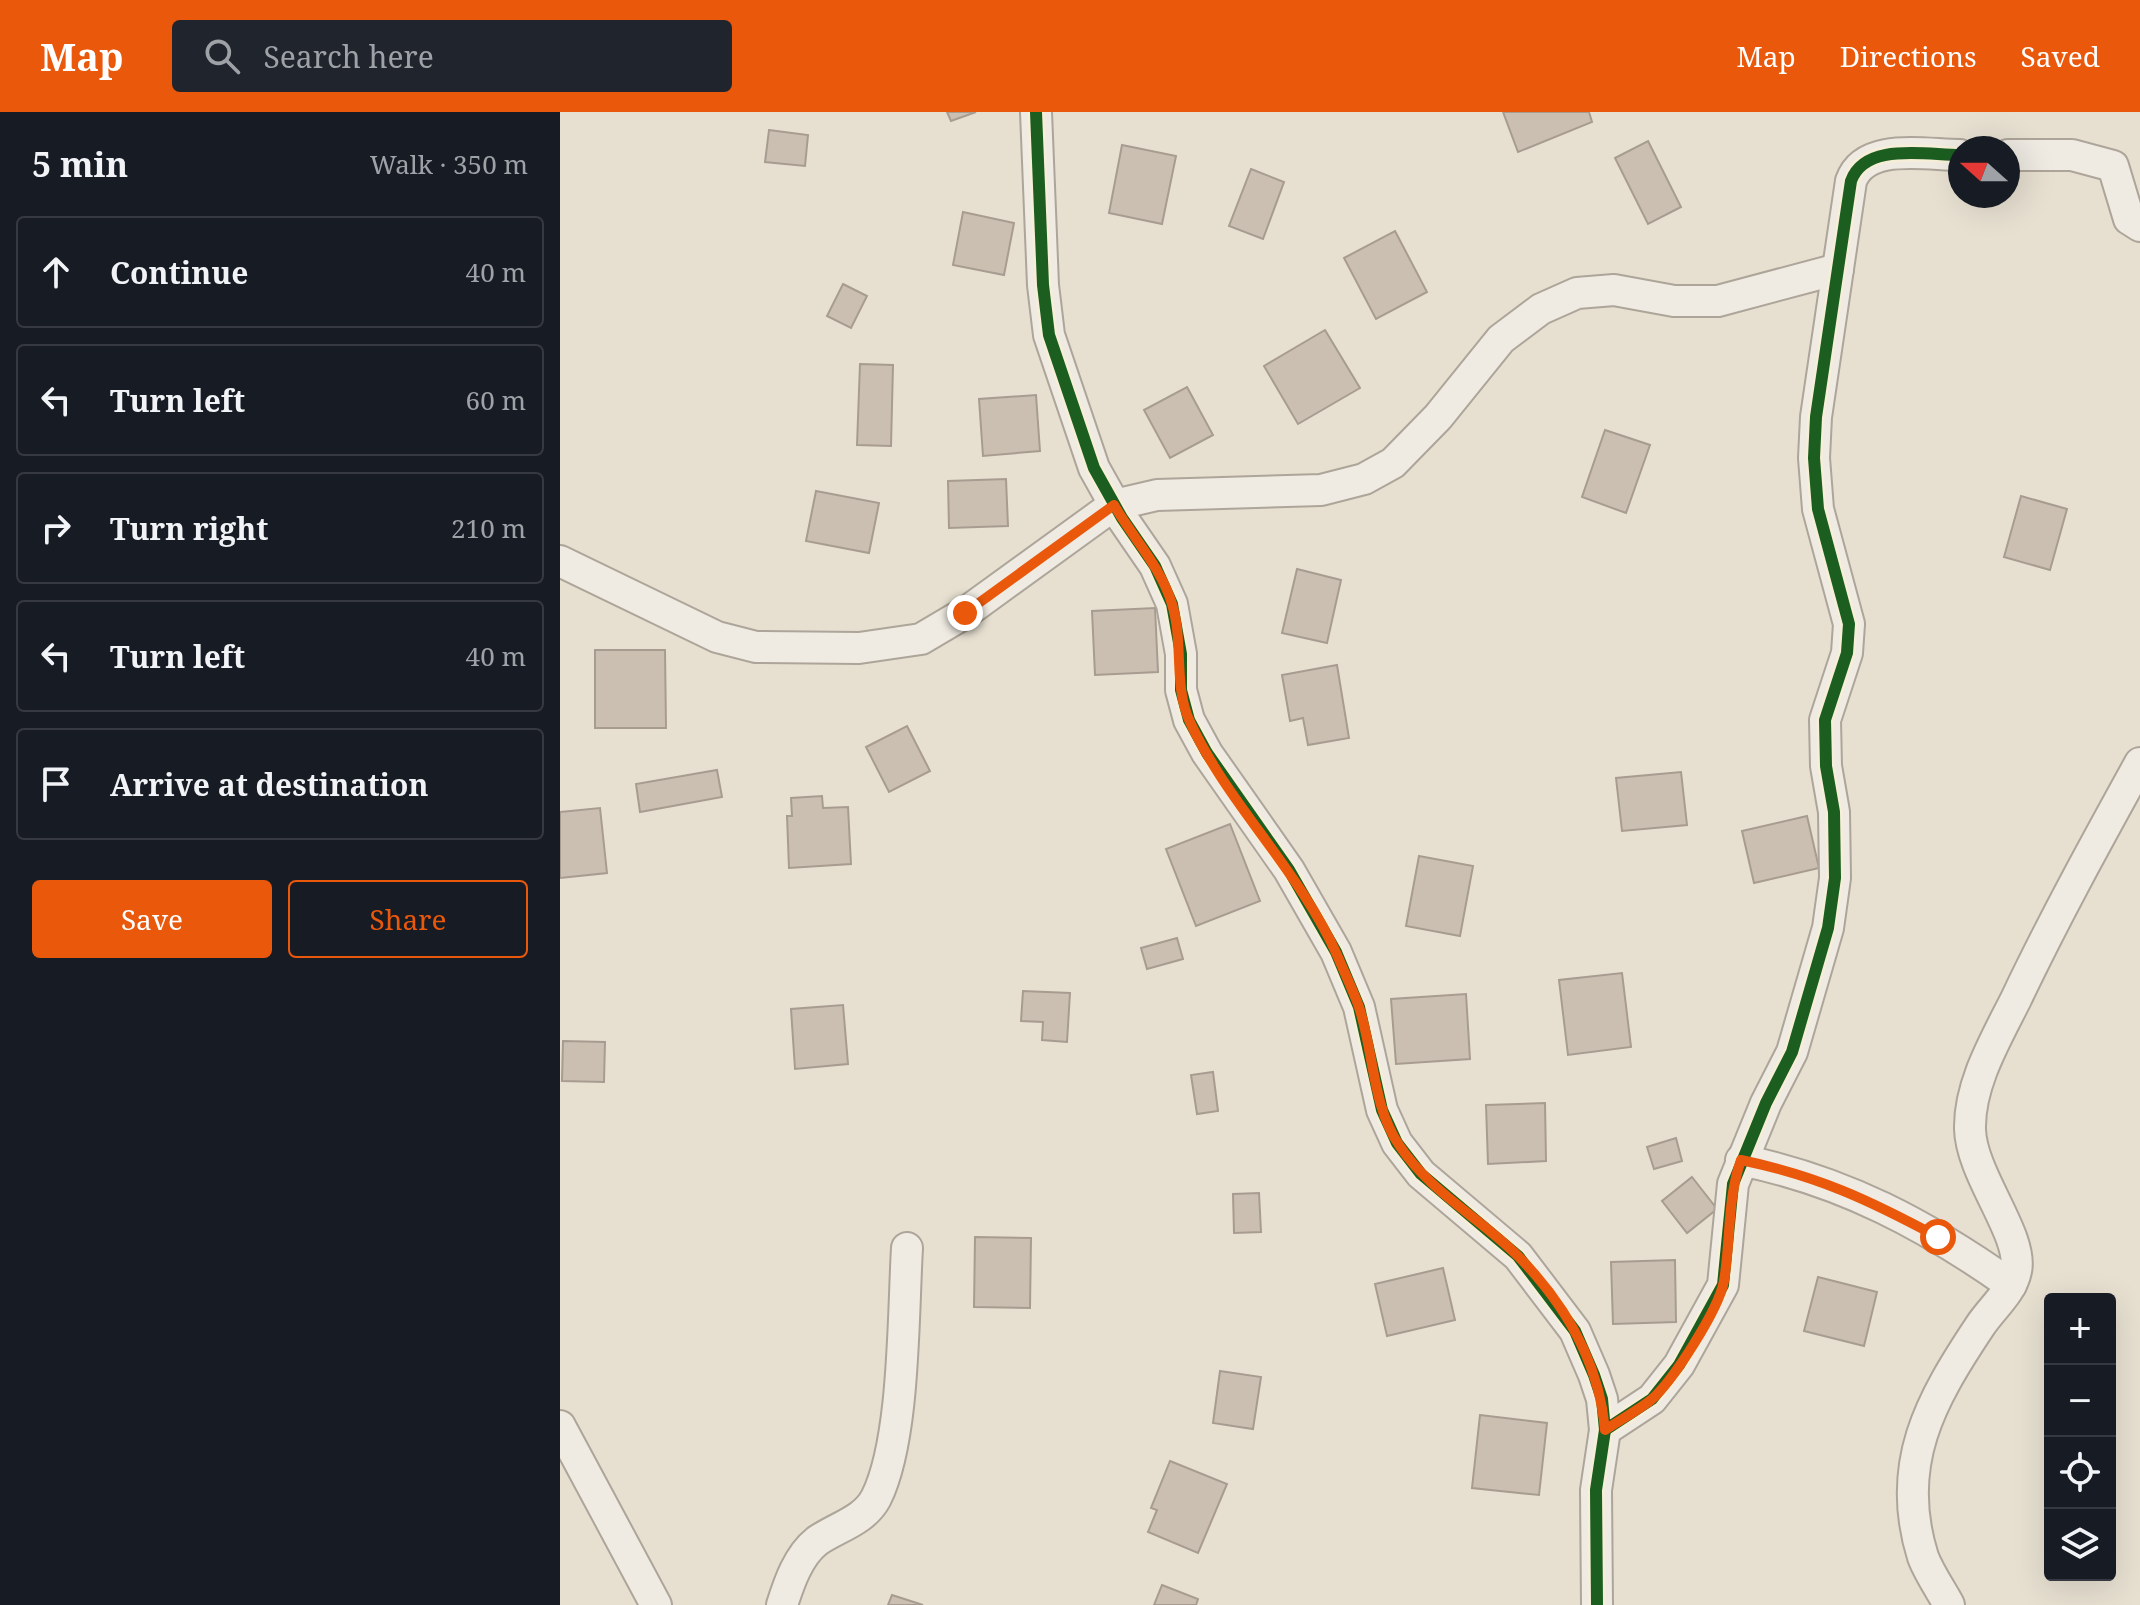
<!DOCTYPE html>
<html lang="en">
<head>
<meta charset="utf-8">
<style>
	body { margin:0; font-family:"Noto Serif",serif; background:#20242c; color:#f1f3f6 }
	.controls { position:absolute; right:24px; bottom:24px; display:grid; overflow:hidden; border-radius:8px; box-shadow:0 8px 32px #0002 }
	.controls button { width:72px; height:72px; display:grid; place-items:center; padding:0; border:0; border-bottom:2px solid #363941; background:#171b24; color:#f1f3f6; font:40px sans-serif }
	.compass { position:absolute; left:1388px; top:24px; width:72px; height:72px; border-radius:50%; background:#171b24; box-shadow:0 8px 32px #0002; rotate:291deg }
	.stop { position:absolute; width:24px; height:24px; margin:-18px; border:6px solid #ea580c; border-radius:50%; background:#fff }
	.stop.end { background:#ea580c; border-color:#fff; box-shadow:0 2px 8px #0008 }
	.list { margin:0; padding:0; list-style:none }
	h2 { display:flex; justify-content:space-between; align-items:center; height:104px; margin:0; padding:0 32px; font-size:34px }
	h2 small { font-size:26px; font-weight:400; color:#9ea1a6 }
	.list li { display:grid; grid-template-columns:52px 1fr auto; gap:24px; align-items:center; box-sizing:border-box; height:112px; margin:0 16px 16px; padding:0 16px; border:2px solid #363941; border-radius:8px }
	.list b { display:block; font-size:30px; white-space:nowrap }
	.list em { font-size:26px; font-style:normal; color:#9ea1a6 }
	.actions { display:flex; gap:16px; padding:24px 32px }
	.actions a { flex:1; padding:18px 0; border:2px solid #ea580c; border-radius:8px; text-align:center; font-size:28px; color:#ea580c }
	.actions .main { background:#ea580c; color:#fff }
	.icon { flex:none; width:44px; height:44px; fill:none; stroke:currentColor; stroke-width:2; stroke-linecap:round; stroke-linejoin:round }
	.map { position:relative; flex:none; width:1580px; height:1493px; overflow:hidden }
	header { display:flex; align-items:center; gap:48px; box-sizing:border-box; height:112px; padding:0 40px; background:#ea580c; color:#fff }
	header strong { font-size:38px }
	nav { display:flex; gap:44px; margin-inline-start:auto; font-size:28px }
	.search { width:560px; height:72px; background:#20242c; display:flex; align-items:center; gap:20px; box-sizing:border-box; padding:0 28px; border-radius:8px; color:#9ea1a6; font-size:30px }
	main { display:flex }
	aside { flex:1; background:#171b24 }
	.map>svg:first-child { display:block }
</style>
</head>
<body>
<header>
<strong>Map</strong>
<div class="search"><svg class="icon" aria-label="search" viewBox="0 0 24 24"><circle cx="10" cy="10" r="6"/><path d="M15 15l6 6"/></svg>Search here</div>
<nav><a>Map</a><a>Directions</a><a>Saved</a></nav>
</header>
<main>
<aside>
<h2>5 min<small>Walk · 350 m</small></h2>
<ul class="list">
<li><svg class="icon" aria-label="ahead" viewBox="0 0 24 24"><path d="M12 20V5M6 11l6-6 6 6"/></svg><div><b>Continue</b></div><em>40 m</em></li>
<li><svg class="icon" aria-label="left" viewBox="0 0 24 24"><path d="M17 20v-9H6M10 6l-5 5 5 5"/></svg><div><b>Turn left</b></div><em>60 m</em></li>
<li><svg class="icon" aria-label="right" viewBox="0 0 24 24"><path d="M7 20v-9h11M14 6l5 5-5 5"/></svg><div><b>Turn right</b></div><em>210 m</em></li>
<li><svg class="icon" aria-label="left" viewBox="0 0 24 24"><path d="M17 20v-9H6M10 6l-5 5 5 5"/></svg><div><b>Turn left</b></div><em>40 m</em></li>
<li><svg class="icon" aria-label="arrive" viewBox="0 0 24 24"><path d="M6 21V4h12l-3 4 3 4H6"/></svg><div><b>Arrive at destination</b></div></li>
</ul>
<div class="actions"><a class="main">Save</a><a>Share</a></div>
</aside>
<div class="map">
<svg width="1580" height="1493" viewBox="0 0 1580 1493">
	<rect width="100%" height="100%" fill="#e7e0d1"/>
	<!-- building -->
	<g fill="#cbbfb2" stroke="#a89c90" stroke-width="2">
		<polygon points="387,0 416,0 391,9"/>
		<polygon points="943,0 1029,0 1032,10 958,40"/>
		<polygon points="209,18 248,23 245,54 205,50"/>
		<polygon points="1088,29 1121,95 1088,112 1055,46"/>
		<polygon points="562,33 616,44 602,112 549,101"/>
		<polygon points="691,57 724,70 703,127 669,114"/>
		<polygon points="403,100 454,111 444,163 393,153"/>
		<polygon points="835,119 867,180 816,207 784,146"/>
		<polygon points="283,172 307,184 291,216 267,204"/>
		<polygon points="765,218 800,276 738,312 704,254"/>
		<polygon points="300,252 333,253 331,334 297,333"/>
		<polygon points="627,275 653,323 610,346 584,298"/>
		<polygon points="476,283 480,339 423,344 419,287"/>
		<polygon points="1045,318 1090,333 1066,401 1022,385"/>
		<polygon points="446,367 448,414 389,416 388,369"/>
		<polygon points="256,379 319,391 309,441 246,429"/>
		<polygon points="1461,384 1507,397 1490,458 1444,445"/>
		<polygon points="737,457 781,468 767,531 722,521"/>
		<polygon points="595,496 598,560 535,563 532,499"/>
		<polygon points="35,538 105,538 106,616 35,616"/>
		<polygon points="777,553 789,626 748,633 743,606 730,609 722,563"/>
		<polygon points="347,614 370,659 329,680 306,635"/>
		<polygon points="157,658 162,685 80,700 76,672"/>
		<polygon points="1121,660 1127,713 1062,719 1056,666"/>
		<polygon points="262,684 263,696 288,695 291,752 229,756 227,704 232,704 231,686"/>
		<polygon points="40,696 47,761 0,766 0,700"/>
		<polygon points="1247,704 1259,756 1194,771 1182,719"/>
		<polygon points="670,712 700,789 636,814 606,737"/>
		<polygon points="859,744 913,754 900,824 846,814"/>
		<polygon points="617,826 623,847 587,857 581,836"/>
		<polygon points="1062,861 1071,935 1008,943 999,868"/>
		<polygon points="463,879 510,881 507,930 482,928 483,910 461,909"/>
		<polygon points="906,882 910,947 836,952 831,887"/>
		<polygon points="283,893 288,952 235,957 231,897"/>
		<polygon points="3,929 45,930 44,970 2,969"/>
		<polygon points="653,960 658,999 637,1002 631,963"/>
		<polygon points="985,991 986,1049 928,1052 926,993"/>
		<polygon points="1116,1026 1122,1049 1094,1057 1087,1035"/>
		<polygon points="1132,1065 1157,1097 1127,1121 1102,1089"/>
		<polygon points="699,1081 701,1120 674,1121 673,1082"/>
		<polygon points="415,1125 471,1126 470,1196 414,1195"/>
		<polygon points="1115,1148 1116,1210 1053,1212 1051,1150"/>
		<polygon points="883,1156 895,1208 827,1224 815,1172"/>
		<polygon points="1258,1165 1317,1180 1304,1234 1244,1219"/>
		<polygon points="660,1259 701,1265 693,1317 653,1311"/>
		<polygon points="920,1303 987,1311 979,1383 912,1376"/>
		<polygon points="610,1349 667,1372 638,1441 588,1420 597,1398 591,1396"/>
		<polygon points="602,1473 638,1487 636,1493 594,1493"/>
		<polygon points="332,1483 363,1493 328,1493"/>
	</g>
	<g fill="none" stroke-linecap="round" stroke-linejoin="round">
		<defs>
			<g id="street">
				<polyline points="476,0 483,173 489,223 534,356 562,406 595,454 612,492 621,542 621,578 629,608 647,641 729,758 776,840 799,895 822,998 837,1031 861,1062 958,1144 1015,1219 1034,1263 1042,1287 1045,1318 1036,1378 1037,1493"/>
				<polyline points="1448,43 1512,43 1553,54 1569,107 1580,114"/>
				<polyline points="0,449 157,525 196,535 299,536 361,527 405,501 554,393 597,383 761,378 804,367 833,351 878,305 941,227 981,197 1017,181 1054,178 1114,189 1158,189 1278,157"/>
				<path d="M1181 1048C1284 1069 1366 1113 1451 1173"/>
				<polyline points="0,1314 96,1493"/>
				<path d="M1045 1318 1092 1287 1119 1253 1163 1173 1173 1072 1206 991 1232 940 1268 816 1275 766 1274 700 1266 654 1265 608 1287 541 1289 512 1258 397 1254 346 1256 305 1291 69C1305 30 1365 43 1400 43"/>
				<path d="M222 1493C229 1471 238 1444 257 1429 277 1415 304 1409 316 1386 345 1328 343 1203 347 1136"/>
				<path d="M1389 1493C1381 1478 1369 1461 1363 1445 1334 1353 1370 1289 1420 1214 1431 1197 1452 1180 1456 1159 1464 1124 1411 1063 1410 1017 1409 972 1436 927 1456 887 1494 807 1537 729 1580 651"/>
			</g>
		</defs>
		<!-- street casing -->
		<use href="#street" stroke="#ada599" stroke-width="34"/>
		<!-- street -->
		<use href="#street" stroke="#efebe3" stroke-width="30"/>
		<defs>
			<g id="cycleway">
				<polyline points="476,0 483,173 489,223 534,356 562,406 595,454 612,492 621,542 621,578 629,608 647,641 729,758 776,840 799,895 822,998 837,1031 861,1062 958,1144 1015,1219 1034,1263 1042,1287 1045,1318 1036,1378 1037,1493"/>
				<path d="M1045 1318 1092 1287 1119 1253 1163 1173 1173 1072 1206 991 1232 940 1268 816 1275 766 1274 700 1266 654 1265 608 1287 541 1289 512 1258 397 1254 346 1256 305 1291 69C1305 30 1365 43 1400 43"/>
			</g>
		</defs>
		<!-- cycleway casing -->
		<use href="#cycleway" stroke="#f7eed8" stroke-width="17"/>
		<!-- cycleway -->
		<use href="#cycleway" stroke="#1b5e20" stroke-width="12"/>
	</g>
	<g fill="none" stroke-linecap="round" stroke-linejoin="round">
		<!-- route -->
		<path stroke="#ea580c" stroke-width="10" d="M405 501 554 393C573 426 601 455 612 492 624 530 613 574 630 610 667 691 741 760 778 845 785 862 793 878 799 895 814 940 812 993 839 1033 870 1080 919 1105 958 1144 1005 1192 1039 1251 1045 1318 1060 1308 1077 1299 1091 1288 1113 1269 1159 1197 1164 1169 1171 1127 1167 1088 1181 1048 1258 1064 1309 1088 1378 1125"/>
	</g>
</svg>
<div class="controls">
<button>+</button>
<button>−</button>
<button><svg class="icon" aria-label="locate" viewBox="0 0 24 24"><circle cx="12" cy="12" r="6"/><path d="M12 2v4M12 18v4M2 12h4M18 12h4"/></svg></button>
<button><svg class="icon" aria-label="layers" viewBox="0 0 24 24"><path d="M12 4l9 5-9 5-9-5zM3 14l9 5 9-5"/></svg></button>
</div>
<svg class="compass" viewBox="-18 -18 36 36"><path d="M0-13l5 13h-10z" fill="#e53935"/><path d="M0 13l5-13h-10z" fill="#9ea1a6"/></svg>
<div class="stop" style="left:1378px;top:1125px"></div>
<div class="stop end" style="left:405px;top:501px"></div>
</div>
</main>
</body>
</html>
